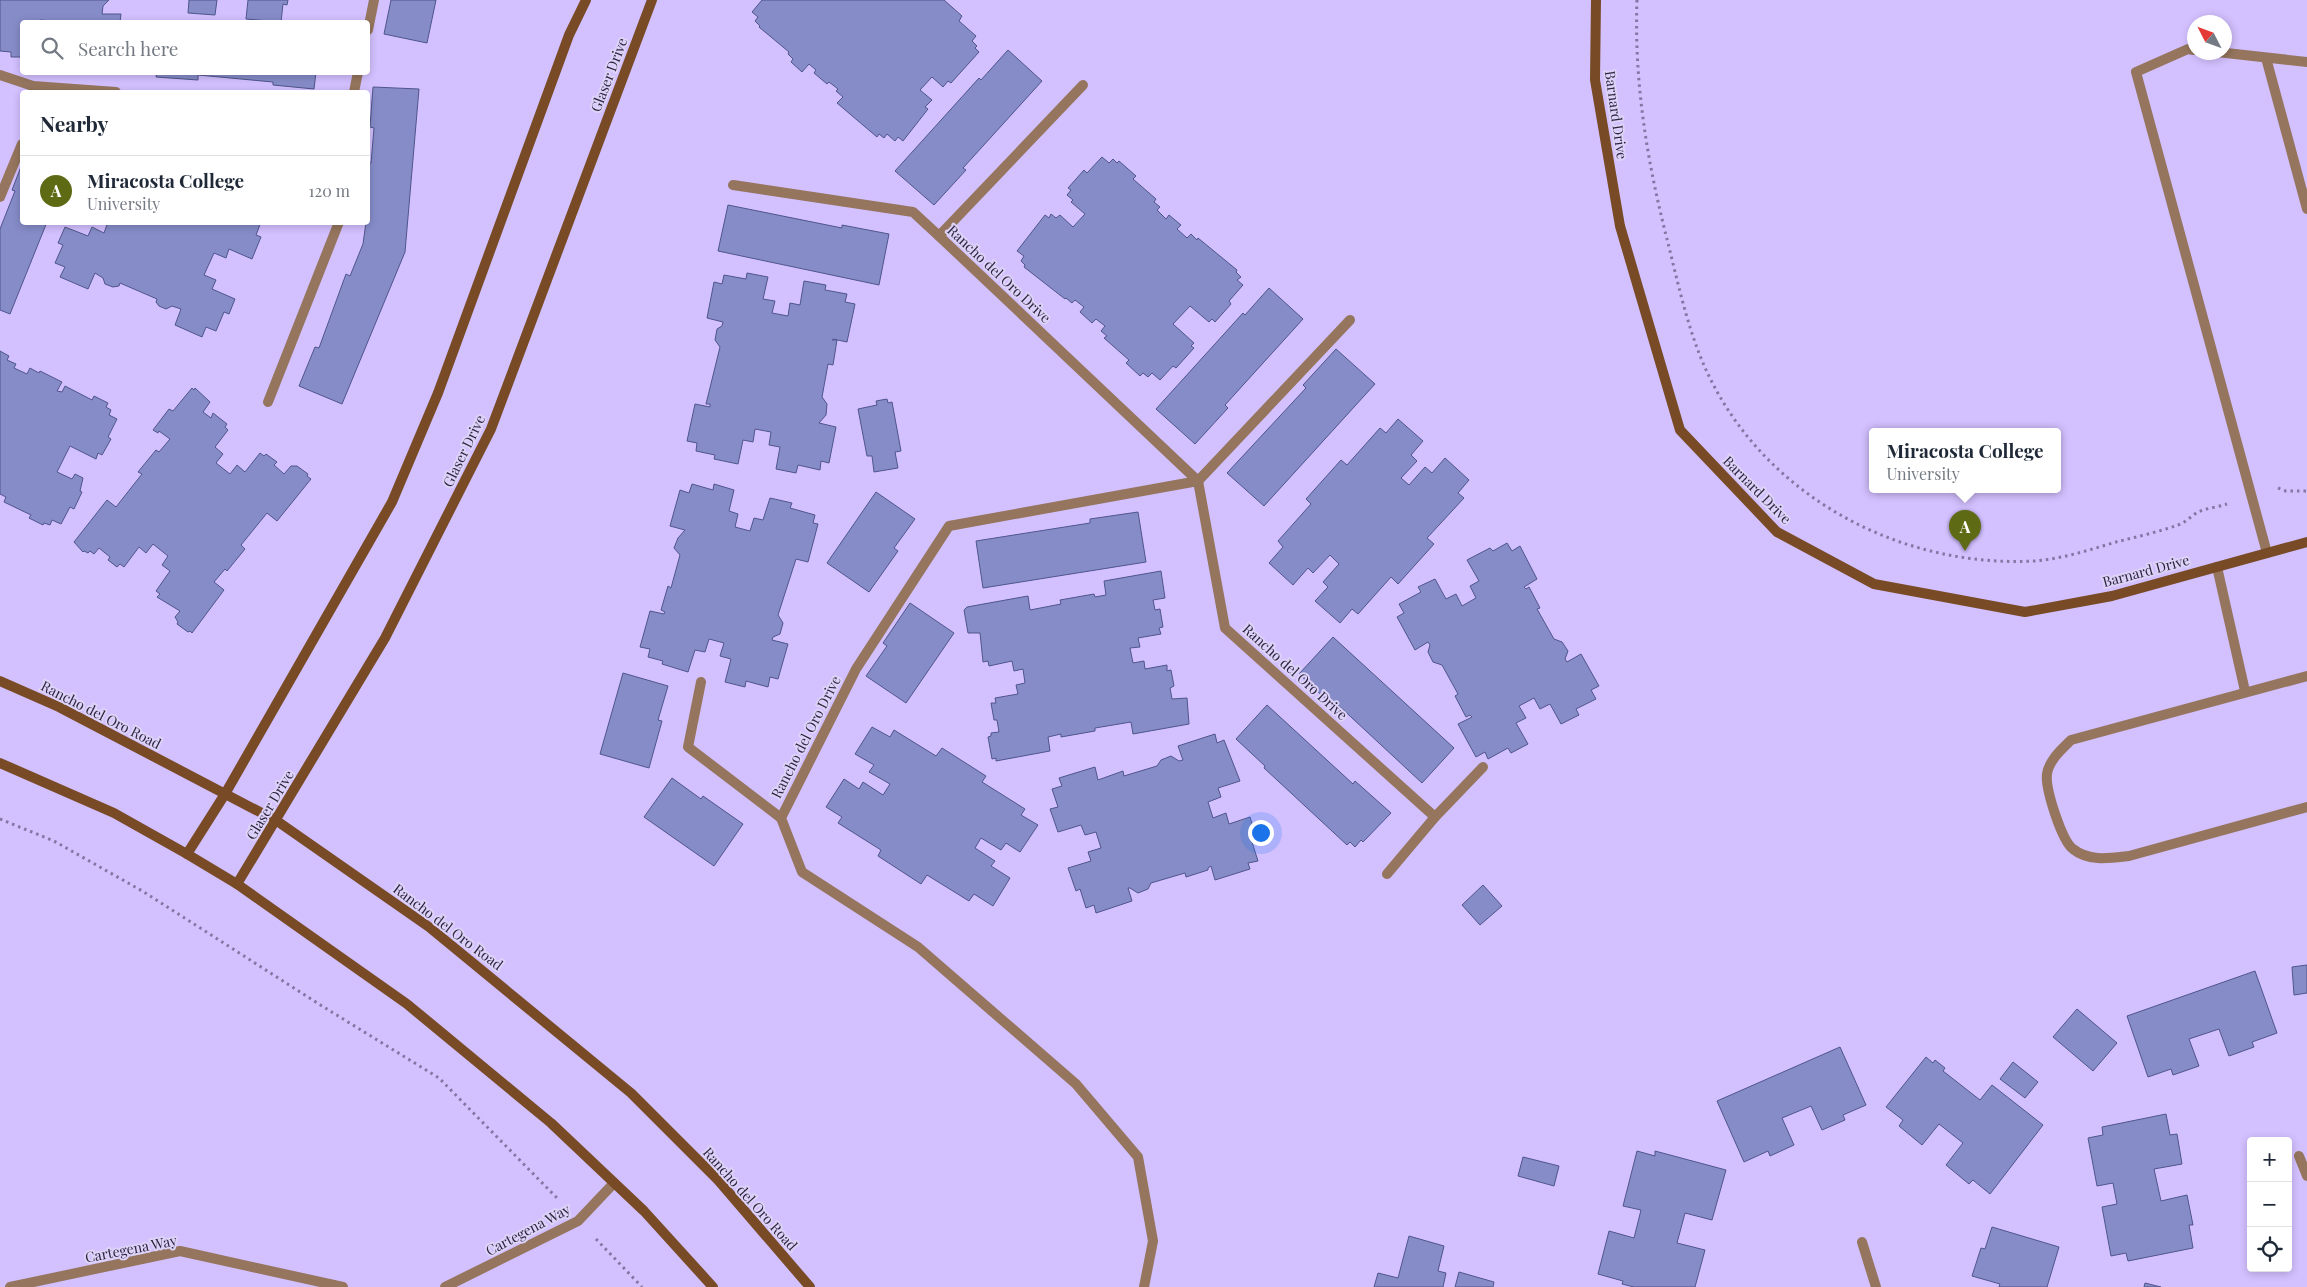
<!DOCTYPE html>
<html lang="en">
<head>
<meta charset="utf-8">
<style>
	body { margin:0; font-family:"Playfair Display",serif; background:#f6f6f7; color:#1f2937 }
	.controls { position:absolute; right:15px; bottom:15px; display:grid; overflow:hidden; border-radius:5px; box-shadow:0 2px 8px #0003 }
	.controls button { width:45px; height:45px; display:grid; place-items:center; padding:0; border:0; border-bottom:1px solid #e0e1e3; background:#fff; color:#1f2937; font:25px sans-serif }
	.compass { position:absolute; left:2187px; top:15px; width:45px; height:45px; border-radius:50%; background:#fff; box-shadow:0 2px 8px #0003; rotate:312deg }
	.you { position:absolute; left:1260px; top:832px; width:18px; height:18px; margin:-12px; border:4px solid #fff; border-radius:50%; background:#1a73e8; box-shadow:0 0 0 8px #1a73e833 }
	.badge { display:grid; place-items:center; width:32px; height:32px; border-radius:50%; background:#5e6b14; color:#fff; font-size:16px; font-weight:700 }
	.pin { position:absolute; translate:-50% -41px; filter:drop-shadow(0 1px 2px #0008) }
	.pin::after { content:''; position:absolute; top:26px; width:18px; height:15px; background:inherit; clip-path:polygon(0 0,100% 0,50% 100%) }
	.popup { position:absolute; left:1869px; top:428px; width:192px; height:65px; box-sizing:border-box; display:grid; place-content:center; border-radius:5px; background:#fff; filter:drop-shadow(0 1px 4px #0005); font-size:16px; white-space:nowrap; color:#747a83 }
	.popup b { font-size:19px; color:#1f2937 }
	.popup::after { content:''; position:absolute; left:50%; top:100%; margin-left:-10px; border:10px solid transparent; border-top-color:#fff }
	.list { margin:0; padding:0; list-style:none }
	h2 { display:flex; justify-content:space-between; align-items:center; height:65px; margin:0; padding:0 20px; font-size:21px }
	h2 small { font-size:16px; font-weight:400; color:#747a83 }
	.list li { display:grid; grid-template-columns:32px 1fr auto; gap:15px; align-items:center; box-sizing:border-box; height:70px; padding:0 20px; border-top:1px solid #e0e1e3 }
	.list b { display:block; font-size:19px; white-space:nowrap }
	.list p { margin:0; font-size:16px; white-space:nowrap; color:#747a83 }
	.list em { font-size:16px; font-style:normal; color:#747a83 }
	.icon { flex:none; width:28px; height:28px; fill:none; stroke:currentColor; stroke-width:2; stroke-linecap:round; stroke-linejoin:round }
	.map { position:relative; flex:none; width:2307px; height:1287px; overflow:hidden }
	.search { position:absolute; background:#fff; box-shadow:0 2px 8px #0003; left:20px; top:20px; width:350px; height:55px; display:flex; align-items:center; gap:12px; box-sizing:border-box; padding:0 18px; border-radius:5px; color:#747a83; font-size:19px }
	.panel { position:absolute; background:#fff; box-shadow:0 2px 8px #0003; left:20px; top:90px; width:350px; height:135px; border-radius:5px }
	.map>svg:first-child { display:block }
</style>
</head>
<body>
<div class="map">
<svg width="2307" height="1287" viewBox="0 0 2307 1287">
	<rect width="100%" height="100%" fill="#d3c0ff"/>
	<!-- building -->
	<g fill="#858cc8" stroke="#50558c">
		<polygon points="0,0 109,0 103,6 102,14 121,14 120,22 63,22 40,20 40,22 22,22 22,57 11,57 11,52 0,51"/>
		<polygon points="189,0 217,0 215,15 188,13"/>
		<polygon points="248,0 288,0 287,5 283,4 281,22 246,19"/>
		<polygon points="391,0 436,0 427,43 384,34"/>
		<polygon points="762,0 944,0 962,16 959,21 976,36 972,41 977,46 975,48 979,52 951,83 948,81 943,87 932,77 920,90 932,100 925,107 928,109 903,141 898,137 895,141 887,134 884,138 879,134 877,137 837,103 843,97 836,91 838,89 829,82 827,84 814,73 816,70 809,64 802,72 791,62 793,59 788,54 789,52 759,27 760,26 755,21 758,17 752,12"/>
		<polygon points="1008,50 1042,81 963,168 966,170 934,205 895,171 979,78 981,80"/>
		<polygon points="157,72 316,72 314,89 273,85 273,82 198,75 198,80 156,77"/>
		<polygon points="373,87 419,89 405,252 342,404 299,386 315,347 319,348 346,274 350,276 363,244 366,222 368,222 368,163 371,163 374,128 370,127"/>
		<polygon points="1102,157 1109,163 1113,159 1117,163 1119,161 1136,176 1133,179 1156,199 1154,202 1160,207 1157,210 1166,219 1169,215 1181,225 1177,229 1187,238 1191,234 1197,240 1198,238 1237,270 1236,272 1241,277 1237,280 1243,285 1229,301 1231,304 1215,322 1212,319 1209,322 1190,306 1173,324 1194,343 1191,346 1194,348 1176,368 1173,366 1160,380 1152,373 1148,377 1143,373 1140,376 1126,363 1129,360 1104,338 1107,336 1101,331 1105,326 1096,319 1092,323 1080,312 1084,307 1075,300 1072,303 1066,298 1065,299 1024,267 1025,265 1021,261 1024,256 1017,251 1045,215 1049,218 1051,214 1056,218 1060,215 1073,227 1085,214 1071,202 1073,200 1067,195 1071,190 1068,188 1084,170 1087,173"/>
		<polygon points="22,164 22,222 47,222 10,314 0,310 0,229 15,191 12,190"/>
		<polygon points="728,205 842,228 842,225 889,234 879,285 718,251"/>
		<polygon points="108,222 261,222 256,235 261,237 252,259 229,249 226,258 214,253 204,275 216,280 212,289 235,299 229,314 224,312 216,331 206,327 202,337 175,325 181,309 172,306 166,309 159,306 156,302 157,299 120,283 119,286 113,287 105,284 103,278 95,273 88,289 60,277 65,267 55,263 63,245 58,243 65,227 88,236 92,227 104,233"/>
		<polygon points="747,273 768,277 763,299 775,301 772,313 788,316 790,303 800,305 804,281 826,285 825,290 847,294 845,302 855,304 847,342 833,339 832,340 837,340 833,365 828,364 822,397 827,404 826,415 819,423 836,427 829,463 821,461 820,470 798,465 796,473 776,469 780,447 769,445 771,432 755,429 753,442 743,440 738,464 714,459 715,455 696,451 697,443 687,441 695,404 710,407 710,404 706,404 720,347 715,340 717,329 722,326 723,322 707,318 714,282 722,284 724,275 746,279"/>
		<polygon points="1269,288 1303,319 1225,405 1228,408 1195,444 1156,409 1243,313 1245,315"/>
		<polygon points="1336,349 1375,384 1264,506 1227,473 1306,388 1303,385"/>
		<polygon points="0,351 9,356 7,360 16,364 14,368 27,374 30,368 39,373 40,371 62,382 57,391 62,392 65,386 92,400 94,396 108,403 106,407 111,410 109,415 117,419 108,437 111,439 102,455 98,453 96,459 70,446 57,472 72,479 75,474 83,478 80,491 82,492 74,509 70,507 61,524 52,520 50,525 44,523 43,525 29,518 31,515 4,502 6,497 0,494"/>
		<polygon points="192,388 194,390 195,388 210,402 203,412 211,418 213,413 227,424 225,427 228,430 215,447 223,454 216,463 230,474 237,465 245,472 260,453 264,456 266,454 277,462 274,465 284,474 291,466 297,466 308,474 307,476 311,479 277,521 267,513 241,545 245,549 227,571 225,569 214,582 224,590 192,633 190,631 188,632 177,624 178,622 175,617 180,611 157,597 160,594 156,591 170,571 162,565 168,556 153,544 146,553 139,547 124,567 120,564 117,567 108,560 110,557 99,548 94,554 90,551 88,553 84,551 83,552 74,542 107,500 116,507 142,474 138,472 156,450 159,452 170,439 159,431 158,433 153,430 169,409 173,411"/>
		<polygon points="887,399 888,403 892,402 901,451 895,452 898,468 874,472 872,456 867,456 858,409 877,405 876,401"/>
		<polygon points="1398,419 1423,441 1411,455 1417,461 1401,478 1409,485 1425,467 1432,473 1445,458 1469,480 1458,493 1464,498 1427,538 1434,544 1398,584 1391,577 1358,614 1352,609 1340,623 1315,601 1328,587 1323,582 1339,564 1330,555 1313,573 1308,568 1293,585 1269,563 1283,547 1278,541 1311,504 1306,499 1341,460 1347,465 1380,428 1386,433"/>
		<polygon points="692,484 713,490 714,484 734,490 729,511 738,514 735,527 750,531 754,518 763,520 770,498 792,503 790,508 815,515 813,523 818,524 808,562 796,559 778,615 783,623 780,634 773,637 772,640 788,644 778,679 770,677 768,687 746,681 745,687 725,682 731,659 720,656 724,643 709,639 705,652 695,650 688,672 662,664 663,661 648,657 650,649 640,647 650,611 664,614 665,612 661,610 668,586 671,588 680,555 674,548 678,538 685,530 670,526 680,490 689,493"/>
		<polygon points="876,492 915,519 894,548 898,551 869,592 827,563"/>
		<polygon points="1138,512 1146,562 983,588 976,541 1090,523 1090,519"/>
		<polygon points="1507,543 1512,551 1520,546 1537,579 1524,587 1526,589 1529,587 1540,608 1537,609 1554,639 1562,642 1568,651 1565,659 1567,662 1581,654 1599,686 1591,690 1596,699 1576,709 1579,715 1561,724 1550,704 1540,709 1534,698 1519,706 1526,718 1516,723 1528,744 1511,753 1508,748 1488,759 1485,752 1476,757 1458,724 1472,717 1470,715 1466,717 1455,696 1458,694 1442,665 1433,662 1428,652 1430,645 1428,642 1415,650 1397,617 1404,613 1399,604 1421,592 1418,587 1435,579 1446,599 1456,594 1462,606 1476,598 1470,586 1479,581 1467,560 1490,548 1493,551"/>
		<polygon points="1161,571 1165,598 1153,600 1155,610 1160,609 1163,627 1159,628 1161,634 1138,638 1140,647 1130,648 1133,663 1144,661 1145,669 1167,665 1167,671 1171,670 1174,686 1170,688 1172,699 1187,698 1189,724 1133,734 1131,722 1095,728 1095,731 1061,737 1061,734 1048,737 1050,751 996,761 996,758 992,759 988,737 991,736 991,733 999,732 997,720 994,720 991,703 996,703 995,698 1018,694 1016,685 1025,683 1023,669 1014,671 1012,661 989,666 988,661 983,662 980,633 968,633 964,610 967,607 1028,596 1030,610 1061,604 1060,600 1094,594 1095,597 1106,595 1104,581"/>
		<polygon points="910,603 954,633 906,703 866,676 887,646 883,643"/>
		<polygon points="1333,637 1454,748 1422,783 1337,704 1334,707 1299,674"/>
		<polygon points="623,673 668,686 658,720 662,721 649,768 600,754"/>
		<polygon points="1267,705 1353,784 1355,781 1391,813 1363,842 1361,840 1355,847 1350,842 1347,845 1264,768 1265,766 1236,739"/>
		<polygon points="872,727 890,737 894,730 936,756 942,748 986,776 982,782 1025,809 1021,815 1038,825 1020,852 1006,843 1001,850 981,838 975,848 995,861 991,866 1010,878 993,906 974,894 969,901 927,875 921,884 878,856 881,850 838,823 842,817 826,807 844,779 859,789 863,782 883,795 890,784 869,772 874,765 855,754"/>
		<polygon points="1215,734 1217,743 1224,740 1240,781 1218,788 1221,797 1208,802 1213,818 1226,813 1229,824 1250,817 1256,837 1251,839 1258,861 1248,863 1250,869 1215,880 1211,866 1208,868 1208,870 1186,877 1185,873 1151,883 1148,889 1138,893 1130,888 1128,888 1132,901 1096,913 1094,905 1086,908 1080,889 1076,891 1068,868 1091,861 1088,852 1101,848 1096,832 1085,835 1081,825 1058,832 1050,809 1058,807 1052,789 1062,786 1059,778 1095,767 1098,780 1123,771 1124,776 1157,766 1161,760 1171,756 1179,761 1183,760 1178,746"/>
		<polygon points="672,778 701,799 703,796 743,824 714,866 644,817"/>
		<polygon points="1483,885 1502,906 1480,925 1462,905"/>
		<polygon points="2307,965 2307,993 2294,995 2292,967"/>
		<polygon points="2255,971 2277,1033 2252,1042 2254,1047 2229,1056 2219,1029 2189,1039 2199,1066 2173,1075 2171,1069 2148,1077 2127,1016"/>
		<polygon points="2077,1009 2117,1043 2093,1071 2053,1037"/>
		<polygon points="1840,1047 1866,1105 1843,1115 1845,1120 1822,1130 1811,1106 1782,1118 1794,1145 1770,1156 1768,1151 1744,1162 1717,1101"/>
		<polygon points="1926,1057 1933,1063 1935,1060 1945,1068 1943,1071 1980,1100 1992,1085 2043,1125 1990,1194 1973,1180 1969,1184 1946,1165 1963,1143 1939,1124 1922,1145 1899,1126 1903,1120 1886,1107"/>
		<polygon points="2013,1062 2038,1082 2025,1098 2000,1079"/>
		<polygon points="2166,1114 2170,1135 2177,1134 2182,1164 2154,1169 2161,1201 2187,1195 2193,1225 2189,1225 2193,1248 2128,1261 2126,1253 2111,1256 2102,1207 2117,1204 2113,1183 2097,1186 2088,1138 2103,1135 2102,1127"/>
		<polygon points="1637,1151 1655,1156 1655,1151 1726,1170 1712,1220 1685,1213 1677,1243 1705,1250 1695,1287 1634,1287 1622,1284 1623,1281 1598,1274 1609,1231 1634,1238 1641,1210 1623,1206"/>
		<polygon points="1523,1157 1559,1166 1554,1186 1518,1176"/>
		<polygon points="1992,1227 2059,1247 2047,1287 1999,1287 2000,1284 1972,1276 1981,1248 1985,1249"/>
		<polygon points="1409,1236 1444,1246 1438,1271 1446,1273 1443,1287 1374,1287 1378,1273 1398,1278"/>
		<polygon points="1459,1272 1494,1282 1493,1287 1455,1287"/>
		<polygon points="2145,1283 2161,1287 2144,1287"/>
	</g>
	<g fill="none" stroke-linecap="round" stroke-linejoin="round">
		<!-- path -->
		<g stroke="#8376a3" stroke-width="3" stroke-dasharray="2.5 4" stroke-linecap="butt">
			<path d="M1637 0C1634 82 1647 161 1667 239 1678 283 1688 331 1707 372 1765 496 1899 568 2034 561 2062 559 2089 550 2116 542 2136 537 2158 532 2178 525 2185 523 2191 516 2198 512 2207 508 2218 507 2227 504"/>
			<polyline points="2278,488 2286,491 2307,491"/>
			<polyline points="0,819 54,841 144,892 322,1006 439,1078 559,1200"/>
			<polyline points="596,1239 642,1287"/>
		</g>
		<!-- lane -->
		<g stroke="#95755d" stroke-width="10">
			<polyline points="368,30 374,0"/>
			<polyline points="2194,50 2188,49 2136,72 2267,553"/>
			<polyline points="2217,52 2307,62"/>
			<polyline points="2266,58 2307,209"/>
			<polyline points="0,75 33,86 116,92"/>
			<polyline points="354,92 358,72"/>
			<polyline points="0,197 22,144"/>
			<polyline points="268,402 339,222"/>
			<polyline points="2217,567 2245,691"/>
			<path d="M2307 676 2071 740C2062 749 2049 760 2047 774 2045 789 2062 841 2073 849 2089 862 2111 858 2129 856L2307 807"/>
		</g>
		<!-- street -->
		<g stroke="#95755d" stroke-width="10">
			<polyline points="733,185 913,212 939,236 1198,481 1225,628 1435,817"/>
			<polyline points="939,236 1083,85"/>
			<polyline points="701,682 688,747 781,818"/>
			<polyline points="1387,874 1435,817 1483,767"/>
			<polyline points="2299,1156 2307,1176"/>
			<polyline points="1862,1242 1876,1287"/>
			<polyline points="10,1287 180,1251 343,1287"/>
			<polyline points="445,1287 578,1221 614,1183"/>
			<polyline points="1144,1287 1153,1241 1138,1157 1076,1084 918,947 802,872 781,818 856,669 949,526 1198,481 1350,320"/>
		</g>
		<!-- secondary -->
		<g stroke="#784b26" stroke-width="10">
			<polyline points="1596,0 1595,80 1620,226 1680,430 1777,532 1874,584 2025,612 2112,596 2307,542"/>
			<polyline points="0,681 59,707 277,821 429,927 631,1093 718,1180 810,1287"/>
			<polyline points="0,763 114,813 187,854 237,884 407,1004 551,1123 644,1211 713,1287"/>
			<polyline points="187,854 225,794 392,502 438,393 569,35 586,0"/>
			<polyline points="237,884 385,638 491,429 652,0"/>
		</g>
	</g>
	<g text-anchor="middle" stroke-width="4" stroke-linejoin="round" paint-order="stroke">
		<!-- street labels -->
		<g font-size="14" fill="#2c253d" stroke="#ddd2f8">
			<text transform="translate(609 75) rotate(-69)" y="5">Glaser Drive</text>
			<text transform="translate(1616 115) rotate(82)" y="5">Barnard Drive</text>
			<text transform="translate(999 274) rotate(43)" y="5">Rancho del Oro Drive</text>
			<text transform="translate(464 451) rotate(-64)" y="5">Glaser Drive</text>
			<text transform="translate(1757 490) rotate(45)" y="5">Barnard Drive</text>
			<text transform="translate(2146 571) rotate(-15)" y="5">Barnard Drive</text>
			<text transform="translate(1295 672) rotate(42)" y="5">Rancho del Oro Drive</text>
			<text transform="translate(101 715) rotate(27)" y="5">Rancho del Oro Road</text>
			<text transform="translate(806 737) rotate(-63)" y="5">Rancho del Oro Drive</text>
			<text transform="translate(270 805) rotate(-59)" y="5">Glaser Drive</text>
			<text transform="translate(448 927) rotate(37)" y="5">Rancho del Oro Road</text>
			<text transform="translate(750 1199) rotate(48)" y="5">Rancho del Oro Road</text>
			<text transform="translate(528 1230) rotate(-28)" y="5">Cartegena Way</text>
			<text transform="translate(131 1249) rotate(-11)" y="5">Cartegena Way</text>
		</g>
	</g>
</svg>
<div class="controls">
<button>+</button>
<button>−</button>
<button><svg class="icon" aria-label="locate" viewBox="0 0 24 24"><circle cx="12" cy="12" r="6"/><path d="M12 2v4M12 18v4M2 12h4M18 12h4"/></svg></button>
</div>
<svg class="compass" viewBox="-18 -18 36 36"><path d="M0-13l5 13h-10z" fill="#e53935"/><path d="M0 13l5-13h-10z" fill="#747a83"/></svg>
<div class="you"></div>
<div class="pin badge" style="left:1965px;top:551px">A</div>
<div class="popup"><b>Miracosta College</b>University</div>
<div class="search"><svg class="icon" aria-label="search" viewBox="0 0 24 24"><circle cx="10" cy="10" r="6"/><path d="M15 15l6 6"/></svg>Search here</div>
<section class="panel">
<h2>Nearby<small></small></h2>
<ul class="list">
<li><span class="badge">A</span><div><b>Miracosta College</b><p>University</p></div><em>120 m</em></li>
</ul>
</section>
</div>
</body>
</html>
